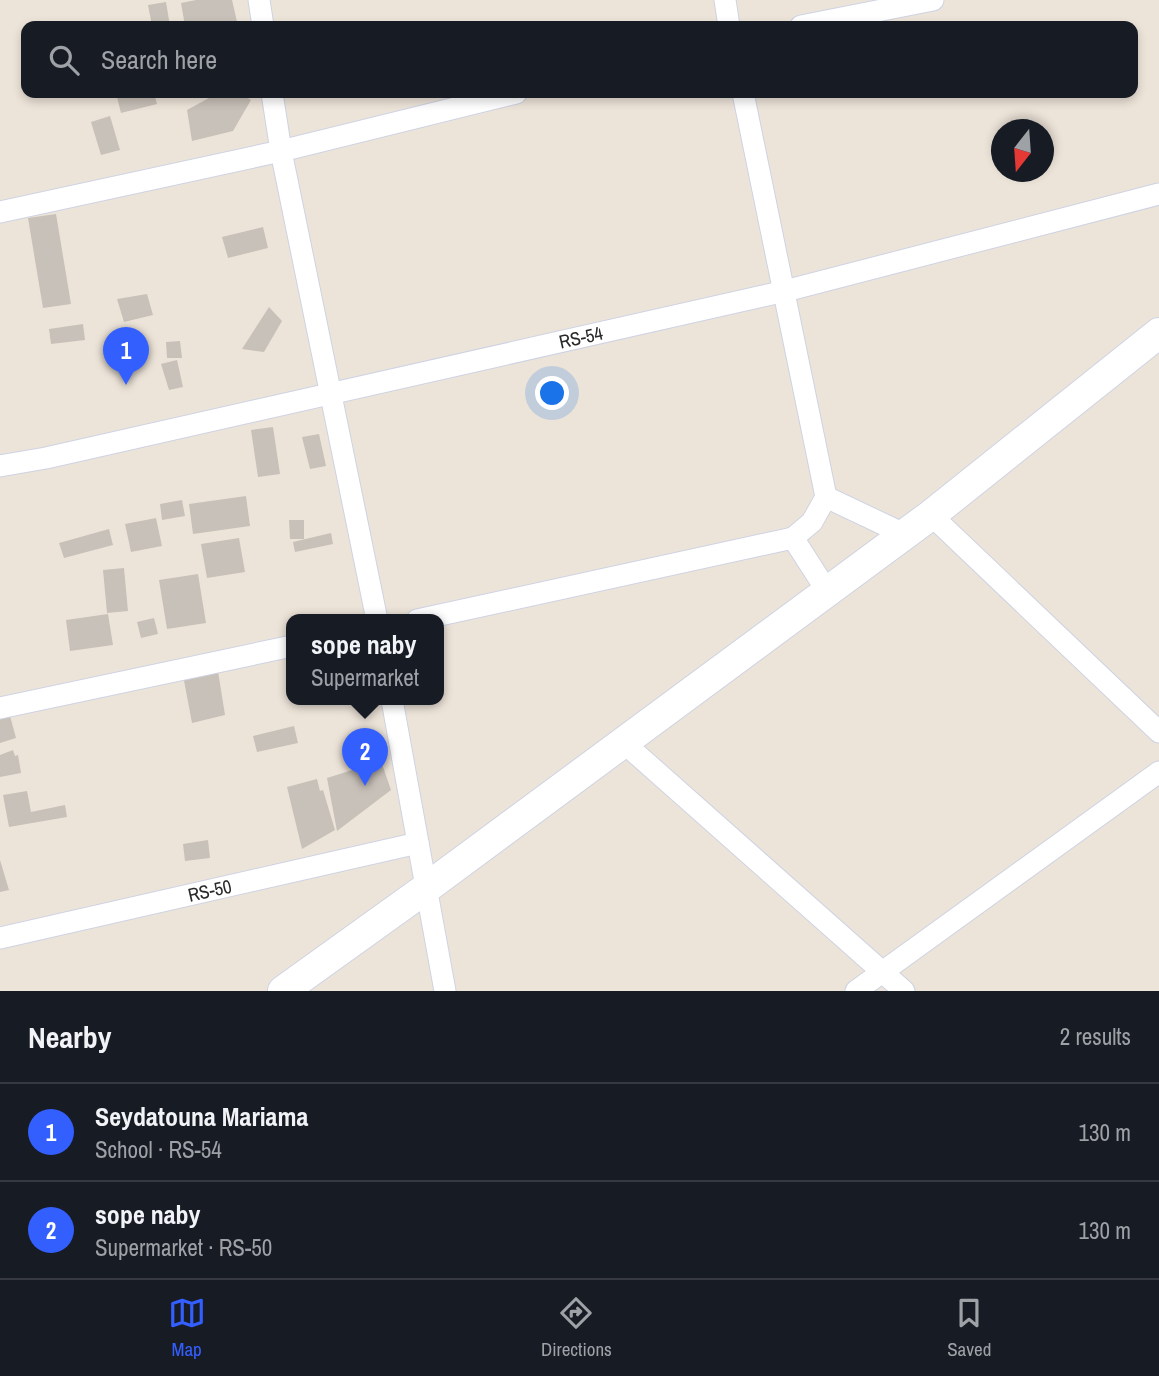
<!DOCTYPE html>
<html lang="en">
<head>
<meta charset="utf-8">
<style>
	body { margin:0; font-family:"Archivo Narrow",sans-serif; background:#242831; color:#f1f3f6 }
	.compass { position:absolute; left:991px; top:119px; width:63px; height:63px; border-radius:50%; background:#171b24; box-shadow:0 4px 10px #0003; rotate:197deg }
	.you { position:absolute; left:553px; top:394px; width:24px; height:24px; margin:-18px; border:5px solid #fff; border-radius:50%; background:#1a73e8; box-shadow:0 0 0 10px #1a73e833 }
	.badge { display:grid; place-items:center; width:46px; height:46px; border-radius:50%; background:#345fff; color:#fff; font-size:23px; font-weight:700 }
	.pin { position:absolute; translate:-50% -58px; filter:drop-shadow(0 2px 4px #0008) }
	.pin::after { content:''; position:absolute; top:37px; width:24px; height:21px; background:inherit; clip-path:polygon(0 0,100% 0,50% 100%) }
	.popup { position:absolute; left:286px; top:614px; width:158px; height:91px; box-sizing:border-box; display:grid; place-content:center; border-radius:14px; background:#171b24; filter:drop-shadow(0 2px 5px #0005); font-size:23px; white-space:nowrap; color:#9ea1a6 }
	.popup b { font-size:26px; color:#f1f3f6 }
	.popup::after { content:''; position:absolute; left:50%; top:100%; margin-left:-14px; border:14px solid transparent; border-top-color:#171b24 }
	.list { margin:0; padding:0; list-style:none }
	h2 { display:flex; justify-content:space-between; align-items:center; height:91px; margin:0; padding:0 28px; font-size:30px }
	h2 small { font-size:23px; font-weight:400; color:#9ea1a6 }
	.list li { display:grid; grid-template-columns:46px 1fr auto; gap:21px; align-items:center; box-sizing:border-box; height:98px; padding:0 28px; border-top:2px solid #363941 }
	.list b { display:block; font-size:26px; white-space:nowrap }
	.list p { margin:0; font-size:23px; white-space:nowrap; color:#9ea1a6 }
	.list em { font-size:23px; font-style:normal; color:#9ea1a6 }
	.icon { flex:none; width:38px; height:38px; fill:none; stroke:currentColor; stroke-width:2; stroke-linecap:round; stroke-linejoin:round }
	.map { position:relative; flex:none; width:1159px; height:991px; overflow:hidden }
	.search { position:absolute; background:#171b24; box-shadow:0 4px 10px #0003; left:21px; right:21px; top:21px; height:77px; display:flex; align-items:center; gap:18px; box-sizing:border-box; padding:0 24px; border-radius:14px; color:#9ea1a6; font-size:26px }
	.sheet { height:287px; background:#171b24 }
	nav { display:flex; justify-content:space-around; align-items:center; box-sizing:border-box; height:98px; border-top:2px solid #363941; background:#171b24; font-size:19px; color:#9ea1a6 }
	nav a { display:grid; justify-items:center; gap:4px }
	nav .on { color:#345fff }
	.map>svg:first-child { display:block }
</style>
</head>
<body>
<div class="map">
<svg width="1159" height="991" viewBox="0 0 1159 991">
	<rect width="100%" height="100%" fill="#ede4d9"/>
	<!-- building -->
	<g fill="#c8c1b9">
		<polygon points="196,0 232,0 238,26 185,26 181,3"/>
		<polygon points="166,2 170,26 152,26 148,5"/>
		<polygon points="116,93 154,93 157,104 121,113"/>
		<polygon points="218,93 240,93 251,100 233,131 192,141 187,110"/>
		<polygon points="110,116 120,150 101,155 91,122"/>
		<polygon points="56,214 71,304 43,308 28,218"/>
		<polygon points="263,227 268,248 228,258 222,237"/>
		<polygon points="147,294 153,315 124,322 117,299"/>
		<polygon points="269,307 282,321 264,352 242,349"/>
		<polygon points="83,324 85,340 51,344 49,329"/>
		<polygon points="180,341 182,358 167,358 166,342"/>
		<polygon points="177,360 183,387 169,390 161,364"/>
		<polygon points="273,427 280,474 258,477 251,430"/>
		<polygon points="319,434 326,466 310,469 302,437"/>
		<polygon points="246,496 250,526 193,534 189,504"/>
		<polygon points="182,500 185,516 162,520 160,504"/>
		<polygon points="156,518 162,546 131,552 125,524"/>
		<polygon points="289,520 304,520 304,539 290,539"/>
		<polygon points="109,529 113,545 64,558 59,543"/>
		<polygon points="331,533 333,544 295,552 293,542"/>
		<polygon points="239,538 245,572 207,578 201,544"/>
		<polygon points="124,568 128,611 107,613 103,570"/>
		<polygon points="198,574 206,623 167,629 159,580"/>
		<polygon points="108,614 113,645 70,651 66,620"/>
		<polygon points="154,618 158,634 141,638 137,622"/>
		<polygon points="217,665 225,715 192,723 182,670"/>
		<polygon points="10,716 16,738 0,743 0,717"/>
		<polygon points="294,726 298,743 257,752 253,736"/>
		<polygon points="13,750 15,756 18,755 21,773 0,777 0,755"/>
		<polygon points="381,761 391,790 337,831 327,778"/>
		<polygon points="317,779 320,791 323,790 335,830 302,849 287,787"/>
		<polygon points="27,791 31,812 65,805 67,817 9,827 3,795"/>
		<polygon points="208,840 210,858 185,861 183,844"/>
		<polygon points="0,860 9,890 0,892"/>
	</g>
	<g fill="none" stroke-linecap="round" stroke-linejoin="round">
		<defs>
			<g id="street">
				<polyline points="259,0 263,26"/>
				<polyline points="725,0 729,26"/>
				<polyline points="801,26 933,0"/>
				<polyline points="272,93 281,151 377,620"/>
				<polyline points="743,93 826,497 812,522 793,538 827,591"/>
				<polyline points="0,212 281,151 516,93"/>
				<path id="s1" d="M0 466 46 458 785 291 1159 194"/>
				<polyline points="826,497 904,534"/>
				<polyline points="931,515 1159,732"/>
				<polyline points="417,620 793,538"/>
				<polyline points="392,700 445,991"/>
				<polyline points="0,708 292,646"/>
				<polyline points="623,742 904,991"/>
				<path id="s2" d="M0 938 418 843"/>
				<polyline points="856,991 1159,772"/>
			</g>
			<polyline id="secondary" points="283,991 425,889 931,515 1159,333"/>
		</defs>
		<!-- street casing -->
		<use href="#street" stroke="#ced3e3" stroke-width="23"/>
		<!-- secondary casing -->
		<use href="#secondary" stroke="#ced3e3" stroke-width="32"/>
		<!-- street -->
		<use href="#street" stroke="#fff" stroke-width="21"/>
		<!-- secondary -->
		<use href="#secondary" stroke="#fff" stroke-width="30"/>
	</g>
	<g text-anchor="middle" stroke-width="7" stroke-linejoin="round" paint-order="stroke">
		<!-- street labels -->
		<g font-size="19" fill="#292929" stroke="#fff">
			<text dy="7" stroke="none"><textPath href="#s1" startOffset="595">RS-54</textPath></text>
			<text dy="7" stroke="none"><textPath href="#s2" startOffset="215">RS-50</textPath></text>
		</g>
	</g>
</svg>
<svg class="compass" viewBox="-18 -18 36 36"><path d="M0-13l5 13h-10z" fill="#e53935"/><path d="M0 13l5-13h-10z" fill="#9ea1a6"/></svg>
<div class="you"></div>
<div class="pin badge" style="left:126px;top:385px">1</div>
<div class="pin badge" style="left:365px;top:786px">2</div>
<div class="popup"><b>sope naby</b>Supermarket</div>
<div class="search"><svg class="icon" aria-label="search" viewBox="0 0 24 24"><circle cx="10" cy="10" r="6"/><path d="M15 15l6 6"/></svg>Search here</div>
</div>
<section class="sheet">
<h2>Nearby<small>2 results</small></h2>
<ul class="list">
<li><span class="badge">1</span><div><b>Seydatouna Mariama</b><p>School · RS-54</p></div><em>130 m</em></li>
<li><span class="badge">2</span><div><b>sope naby</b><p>Supermarket · RS-50</p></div><em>130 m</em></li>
</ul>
</section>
<nav>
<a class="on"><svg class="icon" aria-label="map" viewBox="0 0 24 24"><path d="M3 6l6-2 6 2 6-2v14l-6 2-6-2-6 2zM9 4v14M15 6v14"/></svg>Map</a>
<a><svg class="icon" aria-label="directions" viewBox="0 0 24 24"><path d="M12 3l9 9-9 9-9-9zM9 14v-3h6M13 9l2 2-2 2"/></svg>Directions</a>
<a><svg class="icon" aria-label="saved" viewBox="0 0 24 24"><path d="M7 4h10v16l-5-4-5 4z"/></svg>Saved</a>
</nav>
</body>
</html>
